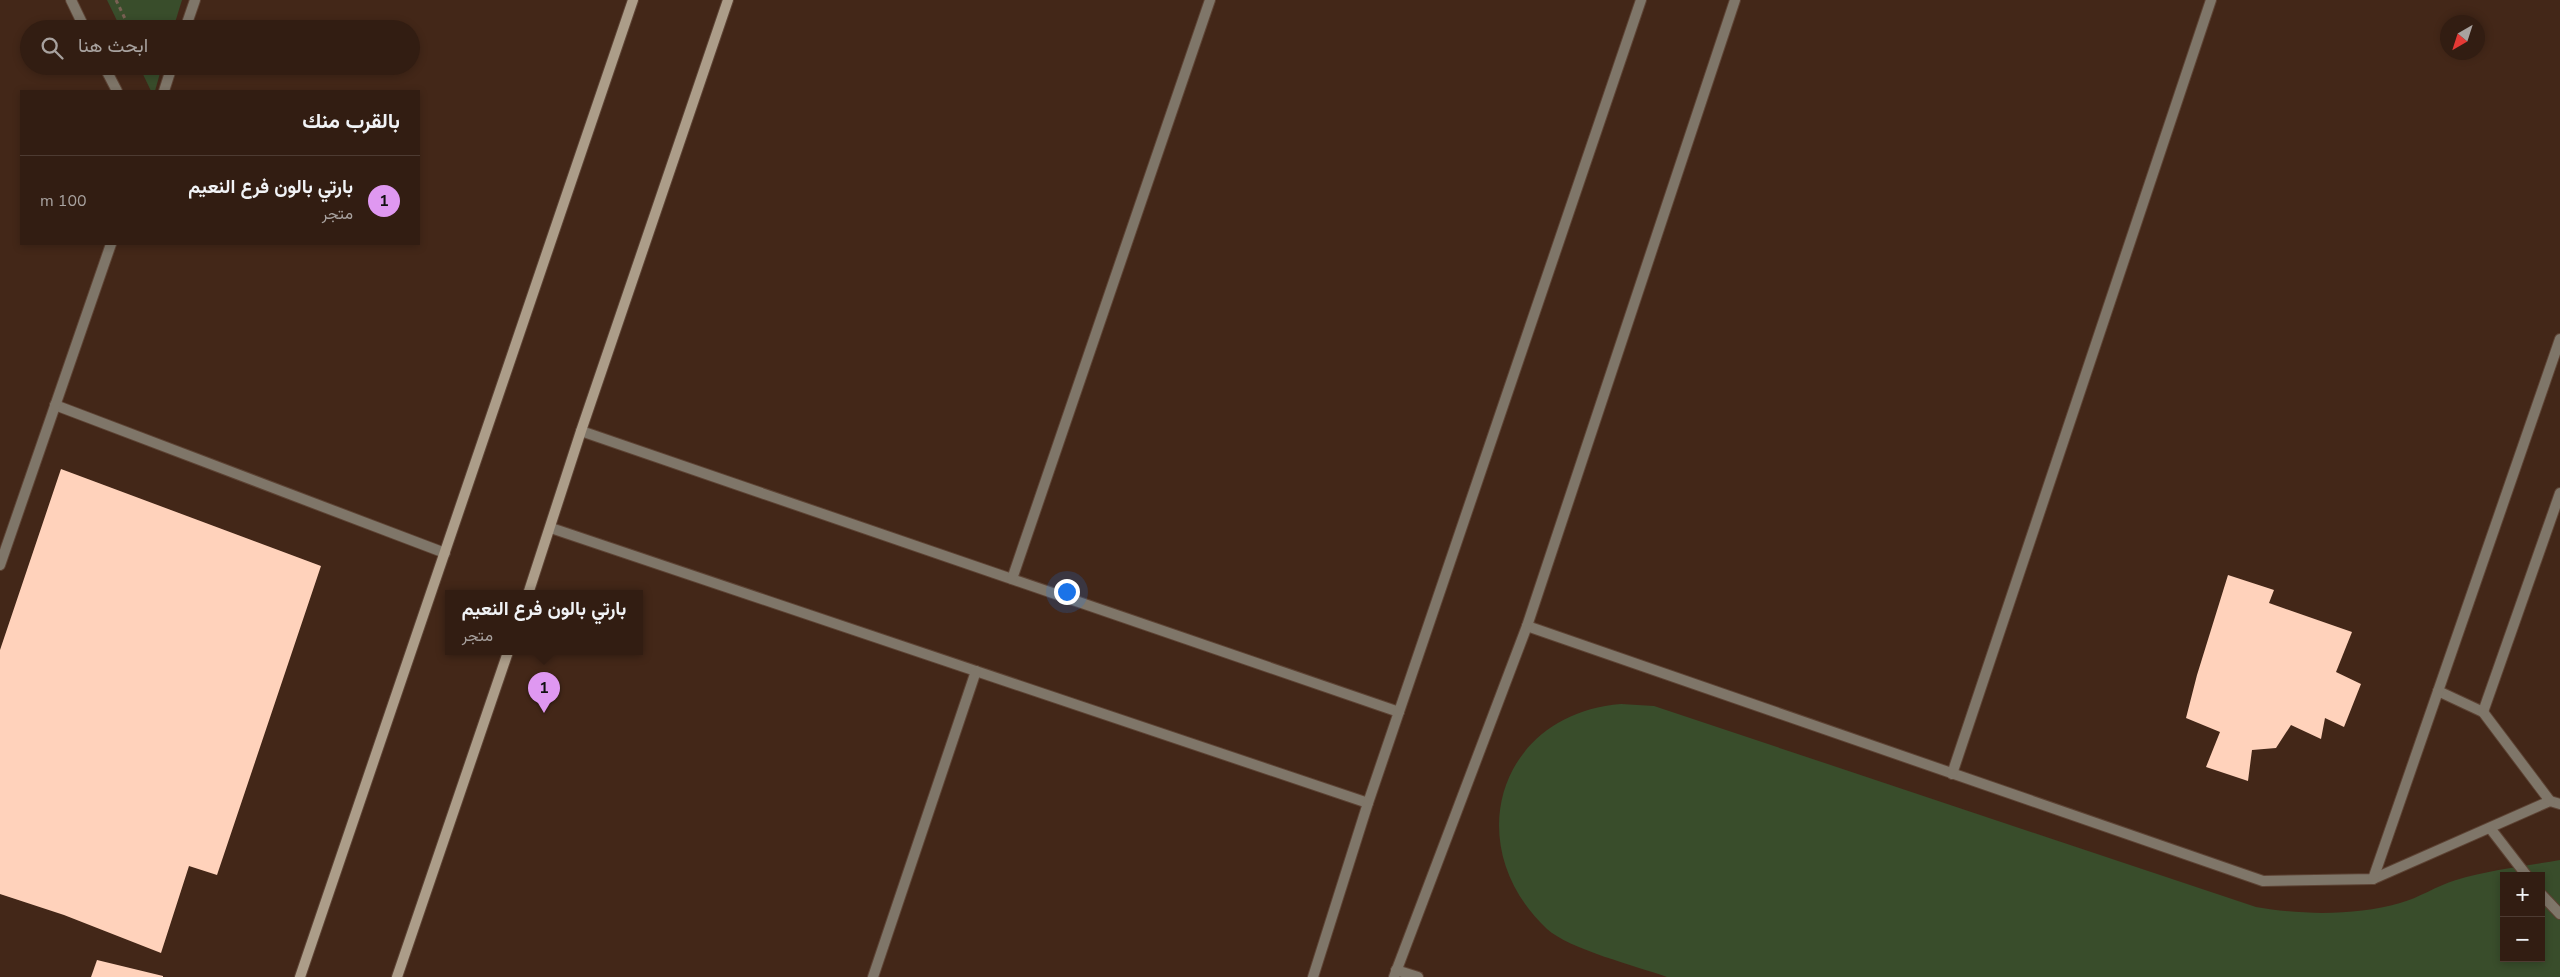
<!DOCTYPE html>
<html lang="ar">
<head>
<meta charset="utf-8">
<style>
	body { margin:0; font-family:"Nunito Sans",Vazirmatn,sans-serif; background:#3a261b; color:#f1f3f6; direction:rtl }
	.controls { position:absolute; right:15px; bottom:15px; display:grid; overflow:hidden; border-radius:0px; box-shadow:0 2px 8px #0003 }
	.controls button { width:45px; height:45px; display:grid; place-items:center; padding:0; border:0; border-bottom:1px solid #4d3b32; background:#321d12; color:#f1f3f6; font:25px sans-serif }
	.compass { position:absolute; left:2440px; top:15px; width:45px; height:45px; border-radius:50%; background:#321d12; box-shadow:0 2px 8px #0003; rotate:219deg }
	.you { position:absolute; left:1066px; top:591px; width:18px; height:18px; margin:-12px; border:4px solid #fff; border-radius:50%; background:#1a73e8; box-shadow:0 0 0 8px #1a73e833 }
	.badge { display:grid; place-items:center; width:32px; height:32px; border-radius:50%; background:#df98f1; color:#111; font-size:16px; font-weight:700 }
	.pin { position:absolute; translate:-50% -41px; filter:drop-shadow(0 1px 2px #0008) }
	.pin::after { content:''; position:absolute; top:26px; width:18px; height:15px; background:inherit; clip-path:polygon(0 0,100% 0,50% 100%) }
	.popup { position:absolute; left:445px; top:590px; width:198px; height:65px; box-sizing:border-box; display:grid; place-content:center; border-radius:0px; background:#321d12; filter:drop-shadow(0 1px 4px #0005); font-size:16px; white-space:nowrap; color:#a8a29f }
	.popup b { font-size:19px; color:#f1f3f6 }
	.popup::after { content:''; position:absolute; left:50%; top:100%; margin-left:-10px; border:10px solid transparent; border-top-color:#321d12 }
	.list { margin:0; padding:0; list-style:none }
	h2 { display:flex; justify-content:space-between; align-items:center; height:65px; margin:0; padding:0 20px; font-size:21px }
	h2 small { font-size:16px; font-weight:400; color:#a8a29f }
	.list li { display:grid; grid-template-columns:32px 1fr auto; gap:15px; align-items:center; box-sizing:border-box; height:90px; padding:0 20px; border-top:1px solid #4d3b32 }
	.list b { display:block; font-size:19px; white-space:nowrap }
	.list p { margin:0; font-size:16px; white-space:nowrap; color:#a8a29f }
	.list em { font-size:16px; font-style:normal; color:#a8a29f }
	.icon { flex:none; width:28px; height:28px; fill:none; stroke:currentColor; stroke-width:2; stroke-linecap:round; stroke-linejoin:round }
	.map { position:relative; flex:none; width:2560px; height:977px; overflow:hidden; direction:ltr }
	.search { position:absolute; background:#321d12; box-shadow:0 2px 8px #0003; left:20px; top:20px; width:400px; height:55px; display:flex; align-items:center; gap:12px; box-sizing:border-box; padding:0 18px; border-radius:28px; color:#a8a29f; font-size:19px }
	.panel { position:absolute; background:#321d12; box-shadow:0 2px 8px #0003; left:20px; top:90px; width:400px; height:155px; border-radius:0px; direction:rtl }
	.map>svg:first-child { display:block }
</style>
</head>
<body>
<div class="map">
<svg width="2560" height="977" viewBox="0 0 2560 977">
	<rect width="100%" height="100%" fill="#432718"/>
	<!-- green -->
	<g fill="#394d2b" fill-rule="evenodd">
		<polygon points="107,0 182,0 173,29 121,29"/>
		<polygon points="139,66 162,66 155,91 151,91"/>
		<path d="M1621 704 1654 706 2256 907C2301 915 2355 916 2400 903 2419 898 2436 886 2456 880 2489 870 2526 866 2560 860V977H1667C1636 966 1569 949 1547 929 1459 847 1497 714 1621 704ZM2504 876H2541V958H2504Z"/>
	</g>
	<!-- building -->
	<g fill="#ffd2bb">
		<polygon points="61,469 321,566 217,875 189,866 161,953 64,915 0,894 0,650"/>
		<polygon points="2228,575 2274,590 2269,603 2352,632 2336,672 2361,684 2344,727 2325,718 2321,739 2291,725 2276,748 2252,750 2248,781 2206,767 2220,732 2186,718 2197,675"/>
		<polygon points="97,960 163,976 163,977 91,977"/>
	</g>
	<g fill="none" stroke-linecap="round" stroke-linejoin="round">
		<defs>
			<g id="lane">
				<polyline points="71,0 85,29"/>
				<polyline points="185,29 195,0"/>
				<polyline points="104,66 117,91"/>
				<polyline points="164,91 172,66"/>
				<polyline points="55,405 445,553"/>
				<polyline points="0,565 111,244"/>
				<polyline points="2490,828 2527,876"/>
				<polyline points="2541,894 2560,914"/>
			</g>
			<g id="street">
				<polyline points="581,431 1399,712"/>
				<polyline points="551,528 1368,803"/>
				<polyline points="1012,579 1210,0"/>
				<polyline points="1527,626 2263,881 2373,879 2550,801 2560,804"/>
				<polyline points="2438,691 2483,712 2550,801"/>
				<polyline points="2483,712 2560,493"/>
				<polyline points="1952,774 2211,0"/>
				<polyline points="2373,879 2560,339"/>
				<polyline points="1396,970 1418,977"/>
				<polyline points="873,977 976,671"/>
				<polyline points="1313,977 1368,803 1641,0"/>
				<polyline points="1394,977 1527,626 1735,0"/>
			</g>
			<g id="secondary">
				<polyline points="528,594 581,431 728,0"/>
				<polyline points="300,977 633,0"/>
				<polyline points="397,977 508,652"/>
			</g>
		</defs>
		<!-- lane casing -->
		<use href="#lane" stroke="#5d4334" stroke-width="12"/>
		<!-- street casing -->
		<use href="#street" stroke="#5d4334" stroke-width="12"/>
		<!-- secondary casing -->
		<use href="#secondary" stroke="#5d4334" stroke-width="12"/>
		<!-- path -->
		<polyline stroke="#7a6154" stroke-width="3" stroke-dasharray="4 4" stroke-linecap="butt" points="116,0 130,29"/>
		<!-- lane -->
		<use href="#lane" stroke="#7f7669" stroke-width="10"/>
		<!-- street -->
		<use href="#street" stroke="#7f7669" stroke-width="10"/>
		<!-- secondary -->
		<use href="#secondary" stroke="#ac9d89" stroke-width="10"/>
	</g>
</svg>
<div class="controls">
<button>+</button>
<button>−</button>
</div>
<svg class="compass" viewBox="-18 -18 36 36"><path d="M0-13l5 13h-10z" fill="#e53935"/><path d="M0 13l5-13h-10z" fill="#a8a29f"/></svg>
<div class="you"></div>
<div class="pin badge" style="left:544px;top:713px">1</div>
<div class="popup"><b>بارتي بالون فرع النعيم</b>متجر</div>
<div class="search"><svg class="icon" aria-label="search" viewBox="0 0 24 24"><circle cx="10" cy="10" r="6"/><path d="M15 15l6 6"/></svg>ابحث هنا</div>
<section class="panel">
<h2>بالقرب منك<small></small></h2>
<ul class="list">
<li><span class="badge">1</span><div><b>بارتي بالون فرع النعيم</b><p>متجر</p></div><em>100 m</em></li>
</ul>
</section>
</div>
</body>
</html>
